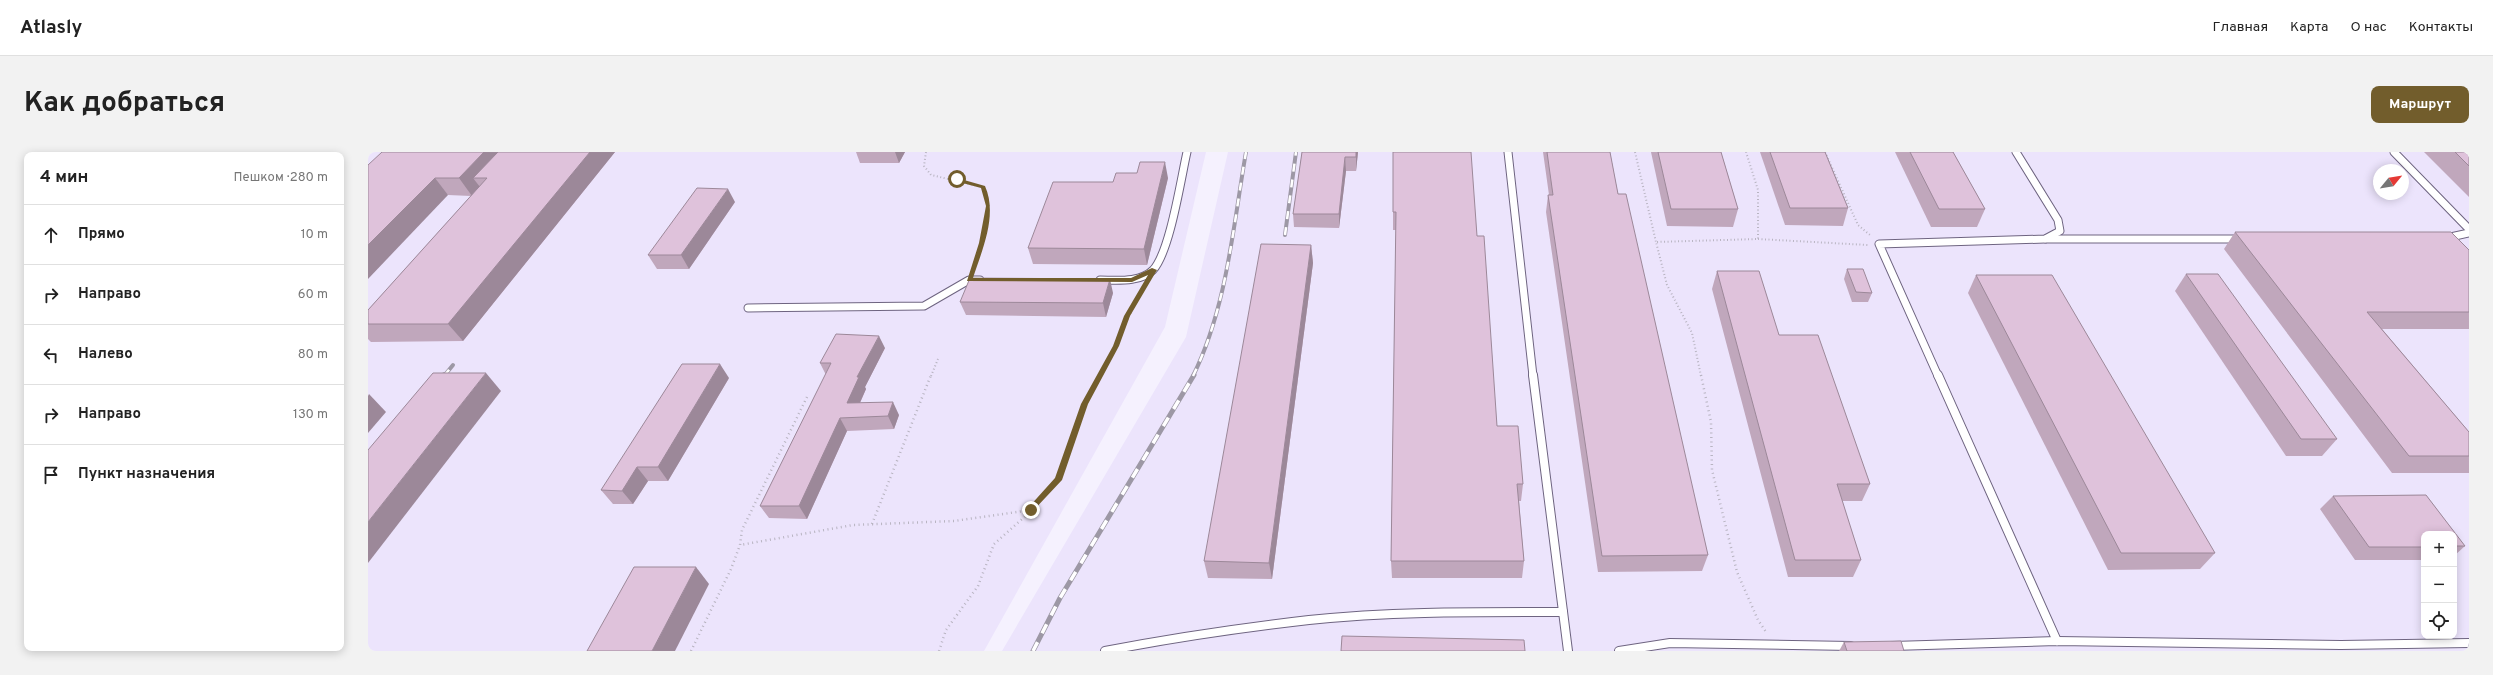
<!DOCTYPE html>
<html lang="ru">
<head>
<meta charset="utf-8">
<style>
	body { margin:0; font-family:Overpass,sans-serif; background:#f2f2f2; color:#222 }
	.controls { position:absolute; right:12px; bottom:12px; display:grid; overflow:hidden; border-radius:8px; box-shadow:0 2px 10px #0003 }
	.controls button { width:36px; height:36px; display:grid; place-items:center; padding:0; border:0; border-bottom:1px solid #e0e0e0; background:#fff; color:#222; font:20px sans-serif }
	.compass { position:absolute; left:2005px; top:12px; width:36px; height:36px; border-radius:50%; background:#fff; box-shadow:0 2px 10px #0003; rotate:60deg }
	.stop { position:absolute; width:12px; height:12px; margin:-9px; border:3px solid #725d2c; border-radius:50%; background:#fff }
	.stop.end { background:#725d2c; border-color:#fff; box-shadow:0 1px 4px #0008 }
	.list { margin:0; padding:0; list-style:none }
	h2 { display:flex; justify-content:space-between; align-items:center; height:52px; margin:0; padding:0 16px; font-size:17px }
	h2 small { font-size:13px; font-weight:400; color:#767676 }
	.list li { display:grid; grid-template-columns:26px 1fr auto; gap:12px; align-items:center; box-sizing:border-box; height:60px; padding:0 16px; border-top:1px solid #e0e0e0 }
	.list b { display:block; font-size:15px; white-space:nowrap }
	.list em { font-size:13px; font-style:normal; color:#767676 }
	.icon { flex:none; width:22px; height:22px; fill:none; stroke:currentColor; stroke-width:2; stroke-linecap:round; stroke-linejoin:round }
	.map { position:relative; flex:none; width:2101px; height:499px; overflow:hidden; border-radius:8px }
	header { display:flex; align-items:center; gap:24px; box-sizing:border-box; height:56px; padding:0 20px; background:#fff; border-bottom:1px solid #e0e0e0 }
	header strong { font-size:19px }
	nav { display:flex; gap:22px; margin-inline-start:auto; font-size:14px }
	.intro { display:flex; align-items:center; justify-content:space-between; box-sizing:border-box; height:96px; padding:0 24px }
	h1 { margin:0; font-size:28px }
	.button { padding:10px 18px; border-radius:8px; background:#725d2c; color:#fff; font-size:14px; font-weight:700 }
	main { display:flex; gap:24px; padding:0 24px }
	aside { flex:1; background:#fff; border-radius:8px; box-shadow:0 2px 10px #0003 }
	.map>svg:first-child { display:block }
</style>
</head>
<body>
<header>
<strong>Atlasly</strong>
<nav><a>Главная</a><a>Карта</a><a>О нас</a><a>Контакты</a></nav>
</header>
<div class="intro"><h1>Как добраться</h1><a class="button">Маршрут</a></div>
<main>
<aside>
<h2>4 мин<small>Пешком · 280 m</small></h2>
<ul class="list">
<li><svg class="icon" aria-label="ahead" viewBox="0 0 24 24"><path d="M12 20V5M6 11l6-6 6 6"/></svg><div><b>Прямо</b></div><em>10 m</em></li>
<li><svg class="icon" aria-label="right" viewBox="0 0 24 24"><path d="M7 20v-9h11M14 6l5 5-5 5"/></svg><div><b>Направо</b></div><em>60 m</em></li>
<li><svg class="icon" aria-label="left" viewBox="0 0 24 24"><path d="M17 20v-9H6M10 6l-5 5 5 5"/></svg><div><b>Налево</b></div><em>80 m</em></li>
<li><svg class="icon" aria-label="right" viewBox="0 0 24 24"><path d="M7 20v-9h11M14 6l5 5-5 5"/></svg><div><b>Направо</b></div><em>130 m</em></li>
<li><svg class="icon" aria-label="arrive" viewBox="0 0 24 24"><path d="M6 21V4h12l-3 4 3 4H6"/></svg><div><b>Пункт назначения</b></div></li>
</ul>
</aside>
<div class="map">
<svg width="2101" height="499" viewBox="0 0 2101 499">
	<rect width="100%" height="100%" fill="#f5f1fe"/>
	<!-- built -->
	<g fill="#ece4fc" fill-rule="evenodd">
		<polygon points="0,0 838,0 797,175 616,499 0,499"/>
		<path d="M860 0H2101V499H634L818 185ZM2011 18H2035V42H2011ZM2056 382H2086V484H2056Z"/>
	</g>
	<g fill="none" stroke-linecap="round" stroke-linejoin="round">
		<defs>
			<g id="lane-far1">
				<polyline points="1140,0 1165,224"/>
				<polyline points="2026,0 2101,77"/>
				<polyline points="2078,86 2101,81"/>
				<polyline points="1678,87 1872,87"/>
				<path d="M732 128C748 128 772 131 785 118 802 100 813 26 819 0"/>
				<polyline points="380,156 556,154 601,128 612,128"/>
				<polyline points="1570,224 1511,92 1677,87 1692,79 1690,68 1648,0"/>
			</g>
			<g id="lane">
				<polyline points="1165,223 1200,499"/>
				<polyline points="1570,223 1689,489"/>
				<polyline points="1525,494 1689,489 1973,493 2101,491"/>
				<path d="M737 499C804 486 872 476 941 468 1025 459 1111 460 1195 460"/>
				<polyline points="1251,499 1302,491 1483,494"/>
			</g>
		</defs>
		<!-- lane-far1 casing -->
		<use href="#lane-far1" stroke="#6e6480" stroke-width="9"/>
		<!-- lane casing -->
		<use href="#lane" stroke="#6e6480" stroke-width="10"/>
		<!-- path-far1 -->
		<g stroke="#b8b4c1" stroke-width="2" stroke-dasharray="1 2.5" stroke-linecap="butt">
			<polyline points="558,0 556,14 563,23 615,35 621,54 614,91 605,116"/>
			<polyline points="1267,0 1288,90"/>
			<polyline points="1457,0 1490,73 1502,83"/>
			<polyline points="1390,87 1500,93"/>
			<polyline points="563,224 570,207"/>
			<path d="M731 224C747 196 759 166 775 137"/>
			<polyline points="1333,224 1324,181 1299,133 1288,90 1390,87 1390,38 1378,0"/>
		</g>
		<!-- path -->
		<g stroke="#b8b4c1" stroke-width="2.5" stroke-dasharray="1 3.5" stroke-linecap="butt">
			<polyline points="1333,223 1343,270 1344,318 1369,420 1390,468 1398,480"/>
			<polyline points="439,245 374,378 372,393 485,373 586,369 663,358 690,328 716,252 732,223"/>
			<polyline points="504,372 563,223"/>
			<polyline points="323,499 363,417 372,393"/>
			<polyline points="571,499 578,478 610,434 626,392 663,359"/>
		</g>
		<!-- lane-far1 -->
		<use href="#lane-far1" stroke="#fff" stroke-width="7"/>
		<!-- lane -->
		<use href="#lane" stroke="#fff" stroke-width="8"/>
		<defs>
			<g id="rail-far1">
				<polyline points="917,83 928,0"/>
				<polyline points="76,224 85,213"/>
				<path d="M825 224C859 155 865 75 878 0"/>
			</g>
			<g id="rail">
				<polyline points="71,230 76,223"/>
				<polyline points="665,499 692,446 826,223"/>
			</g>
		</defs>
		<!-- rail-far1 casing -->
		<use href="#rail-far1" stroke="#9d98a5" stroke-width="4"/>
		<!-- rail casing -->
		<use href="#rail" stroke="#9d98a5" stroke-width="5"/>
		<!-- rail-far1 -->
		<use href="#rail-far1" stroke="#fff" stroke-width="2.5" stroke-dasharray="8" stroke-linecap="butt"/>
		<!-- rail -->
		<use href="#rail" stroke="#fff" stroke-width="3.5" stroke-dasharray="10" stroke-linecap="butt"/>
	</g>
	<!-- wall -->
	<g fill="#c0a7bc">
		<polygon points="14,0 247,0 95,189 3,190 0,187 0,158 103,44 80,43"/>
		<polygon points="488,0 537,0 531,11 492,11"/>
		<polygon points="934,0 990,0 988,19 978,19 971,76 926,75 925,62"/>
		<polygon points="1025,0 1109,84 1129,274 1155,332 1153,349 1151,349 1156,409 1154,426 1024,426 1023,409 1028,78 1025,78"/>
		<polygon points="1175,0 1242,0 1250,42 1340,403 1334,419 1230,420 1178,60 1180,43 1181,43"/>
		<polygon points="1283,0 1353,0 1370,57 1365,75 1299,74"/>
		<polygon points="1392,0 1457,0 1480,56 1475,74 1417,73"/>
		<polygon points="1527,0 1585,0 1617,57 1609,75 1563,75"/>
		<polygon points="2056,0 2101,0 2101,45"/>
		<polygon points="800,26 779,113 665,112 660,96 745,30"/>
		<polygon points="367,50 321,117 289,117 280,103"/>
		<polygon points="1867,80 2101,98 2101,177 2014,177 2101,280 2101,321 2024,321 1856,97"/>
		<polygon points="943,93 945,111 904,427 840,426 836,409"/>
		<polygon points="1479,117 1504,141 1500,150 1484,150 1476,127"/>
		<polygon points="1349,119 1411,183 1502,332 1494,349 1474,349 1493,408 1485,425 1420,425 1344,137"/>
		<polygon points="1818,122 1969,287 1954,304 1918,304 1807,139"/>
		<polygon points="1608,123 1847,401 1832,417 1740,418 1600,141"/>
		<polygon points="745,141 738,165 598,163 592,150"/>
		<polygon points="517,196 497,235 498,237 492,251 531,263 526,277 479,279 439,367 401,366 392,354 458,223 452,211"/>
		<polygon points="361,226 300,329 280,329 265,352 245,352 233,338"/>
		<polygon points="2058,343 2097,394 2086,404 2086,382 2056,382 2056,408 1987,408 1952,357 1965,344"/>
		<polygon points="1476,490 1536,499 1471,499"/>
	</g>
	<!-- shaded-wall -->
	<g fill="#9c8899">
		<polygon points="116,0 144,0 119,26 105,26 112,35 104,44 91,26"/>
		<polygon points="222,0 247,0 95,189 80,172"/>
		<polygon points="527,0 537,0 531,11"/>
		<polygon points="988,0 990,0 988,19"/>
		<polygon points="977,5 978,19 971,76 971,62"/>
		<polygon points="797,10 800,26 779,113 776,97"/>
		<polygon points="67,26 80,43 0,127 0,93"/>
		<polygon points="360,37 367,50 321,117 313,103"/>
		<polygon points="943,93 945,111 904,427 901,411"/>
		<polygon points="742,127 745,141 738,165 735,151"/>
		<polygon points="511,184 517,196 497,235 498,237 486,264 479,251 489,225"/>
		<polygon points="352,212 361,226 300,329 290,315"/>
		<polygon points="118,221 133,239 0,411 0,370"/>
		<polygon points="1,242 18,260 0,281 0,244"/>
		<polygon points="525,250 531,263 526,277 520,264"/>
		<polygon points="472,266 479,279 439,367 431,354"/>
		<polygon points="269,315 280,329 265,352 254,339"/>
		<polygon points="328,415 341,432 307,499 284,499"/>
	</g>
	<!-- building -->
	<g fill="#dfc2db" stroke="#9c8899">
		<polygon points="14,0 116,0 91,26 67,26 0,93 0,13"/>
		<polygon points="130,0 222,0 80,172 0,172 0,158 119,26 105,26"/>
		<polygon points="934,0 988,0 988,5 977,5 971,62 925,62"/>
		<polygon points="1025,0 1103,0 1109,84 1116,84 1129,274 1150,274 1155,332 1149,332 1156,409 1023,409 1028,60 1025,60"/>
		<polygon points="1179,0 1242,0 1250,42 1258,42 1340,403 1234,404 1180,43 1185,43"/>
		<polygon points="1290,0 1353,0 1370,57 1303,57"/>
		<polygon points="1402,0 1457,0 1480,56 1422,56"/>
		<polygon points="1542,0 1585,0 1617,57 1571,57"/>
		<polygon points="2087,0 2101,0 2101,14"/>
		<polygon points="772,10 797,10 776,97 660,96 685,30 745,30 748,21 769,21"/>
		<polygon points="329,36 360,37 313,103 280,103"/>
		<polygon points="1867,80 2083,80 2101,98 2101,160 1999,160 2101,280 2101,304 2041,304"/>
		<polygon points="893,92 943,93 901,411 836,409"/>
		<polygon points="1479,117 1495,117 1504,141 1488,140"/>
		<polygon points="1349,119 1391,119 1411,183 1450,183 1502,332 1469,332 1493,408 1427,408"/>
		<polygon points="1818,122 1850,122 1969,287 1933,287"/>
		<polygon points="1608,123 1684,123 1847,401 1753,401"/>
		<polygon points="602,126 742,127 735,151 592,150"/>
		<polygon points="468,182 511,184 489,225 491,225 479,251 525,250 520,264 472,266 431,354 392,354 463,211 452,211"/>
		<polygon points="314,212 352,212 290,315 269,315 254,339 233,338"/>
		<polygon points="65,221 118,221 0,370 0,298"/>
		<polygon points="2058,343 2097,394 2086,394 2086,382 2056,382 2056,395 2001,395 1965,344"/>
		<polygon points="266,415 328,415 284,499 219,499"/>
		<polygon points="974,484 1156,488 1157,499 973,499"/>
		<polygon points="1533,489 1536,499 1479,499 1476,490"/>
	</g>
	<!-- route -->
	<path fill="#725d2c" d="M589 26 617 34C630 63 614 98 605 126H763L784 116 789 118 762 164 751 194 720 252 694 328 663 361 660 360V356L687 326 713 252 745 194 756 164 780 123 764 130 599 129 611 91 618 54 613 36 587 29Z"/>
</svg>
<div class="controls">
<button>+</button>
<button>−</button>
<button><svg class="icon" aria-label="locate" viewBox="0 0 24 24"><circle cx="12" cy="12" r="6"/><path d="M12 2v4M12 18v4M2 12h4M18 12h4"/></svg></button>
</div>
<svg class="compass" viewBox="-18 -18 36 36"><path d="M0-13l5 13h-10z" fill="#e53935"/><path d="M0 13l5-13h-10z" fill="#767676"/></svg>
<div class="stop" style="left:589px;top:27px"></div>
<div class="stop end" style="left:663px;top:358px"></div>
</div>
</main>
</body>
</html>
